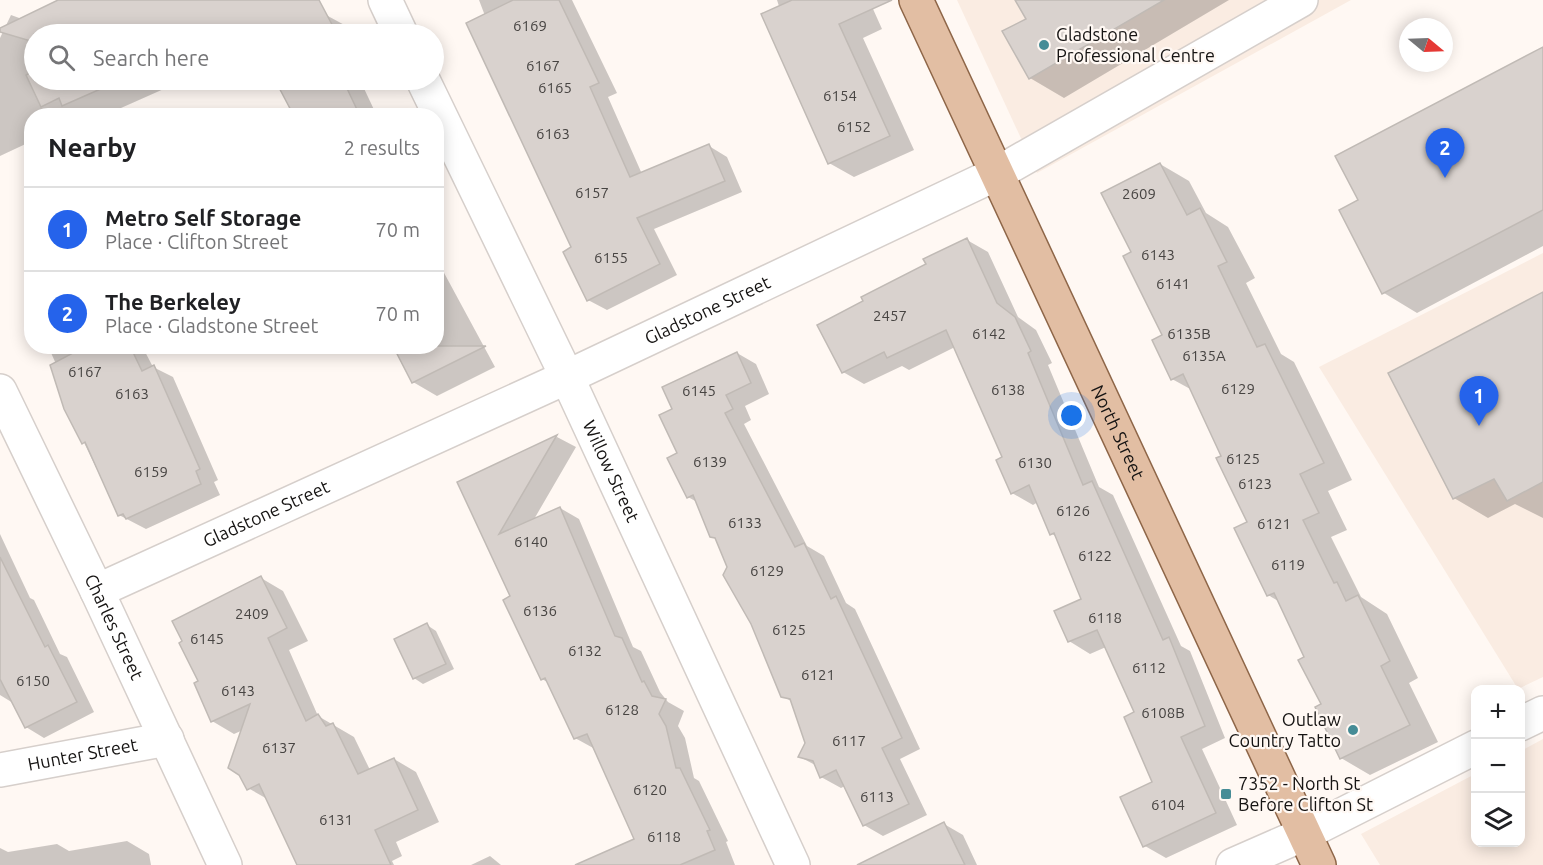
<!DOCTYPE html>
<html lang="en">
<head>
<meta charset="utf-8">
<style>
	body { margin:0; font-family:Ubuntu,sans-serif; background:#f2f2f2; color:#202124 }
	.controls { position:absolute; right:18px; bottom:18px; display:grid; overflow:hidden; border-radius:12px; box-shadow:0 3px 15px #0003 }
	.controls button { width:54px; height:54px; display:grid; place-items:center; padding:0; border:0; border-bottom:2px solid #e0e0e0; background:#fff; color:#202124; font:30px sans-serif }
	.compass { position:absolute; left:1399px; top:18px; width:54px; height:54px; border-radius:50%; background:#fff; box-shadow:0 3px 15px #0003; rotate:109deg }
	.you { position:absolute; left:1072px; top:416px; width:21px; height:21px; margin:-15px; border:4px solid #fff; border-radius:50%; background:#1a73e8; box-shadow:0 0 0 9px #1a73e833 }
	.badge { display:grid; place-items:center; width:39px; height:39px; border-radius:50%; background:#2563eb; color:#fff; font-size:20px; font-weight:700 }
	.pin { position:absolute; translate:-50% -50px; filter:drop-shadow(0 2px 3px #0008) }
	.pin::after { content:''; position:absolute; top:32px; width:21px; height:18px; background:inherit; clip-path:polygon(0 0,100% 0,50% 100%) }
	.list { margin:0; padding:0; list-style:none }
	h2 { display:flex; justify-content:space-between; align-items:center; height:78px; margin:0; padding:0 24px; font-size:26px }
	h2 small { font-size:20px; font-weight:400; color:#757577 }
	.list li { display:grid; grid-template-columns:39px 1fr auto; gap:18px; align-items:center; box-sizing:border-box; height:84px; padding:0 24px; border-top:2px solid #e0e0e0 }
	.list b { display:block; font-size:22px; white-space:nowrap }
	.list p { margin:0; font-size:20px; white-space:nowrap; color:#757577 }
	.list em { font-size:20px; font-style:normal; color:#757577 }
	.icon { flex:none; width:33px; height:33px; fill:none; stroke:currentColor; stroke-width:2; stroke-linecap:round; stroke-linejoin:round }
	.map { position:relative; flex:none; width:1543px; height:865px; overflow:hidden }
	.search { position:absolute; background:#fff; box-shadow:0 3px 15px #0003; left:24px; top:24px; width:420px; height:66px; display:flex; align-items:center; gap:15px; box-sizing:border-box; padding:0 21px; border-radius:33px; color:#757577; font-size:22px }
	.panel { position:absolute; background:#fff; box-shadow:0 3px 15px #0003; left:24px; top:108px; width:420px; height:246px; border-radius:24px }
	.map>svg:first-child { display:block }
</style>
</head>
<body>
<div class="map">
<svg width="1543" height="865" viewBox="0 0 1543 865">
	<rect width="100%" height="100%" fill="#fff8f3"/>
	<!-- built -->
	<g fill="#faece2">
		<polygon points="957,0 1351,0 1037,173"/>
		<polygon points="1543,253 1543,677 1518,689 1319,367"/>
		<polygon points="1543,739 1543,865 1380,865 1361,834 1475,774 1476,842 1520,842 1521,751"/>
	</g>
	<!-- shadow -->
	<g fill="#0003">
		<polygon points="65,0 271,0 255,8 270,34 34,34 34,80 184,80 103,116 32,116 32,141 0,156 0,38 11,15 22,19"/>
		<polygon points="479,0 572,0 617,93 608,97 642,174 709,146 727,157 742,192 654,229 677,275 607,310 588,300 573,248"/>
		<polygon points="777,0 869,0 882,29 863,38 914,150 854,177 829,163"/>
		<polygon points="1016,0 1229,0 1064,98 1030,78 1004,32 1028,19"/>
		<polygon points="326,15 350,28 353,34 288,34"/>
		<polygon points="1543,49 1543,246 1417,313 1384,293 1341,211 1360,201"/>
		<polygon points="277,80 360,80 377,116 293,116 296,114"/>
		<polygon points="1160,164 1189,181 1206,213 1228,227 1255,278 1246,283 1281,354 1294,362 1352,480 1328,491 1347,530 1331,537 1361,597 1387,614 1418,678 1409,683 1438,742 1370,775 1341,758 1306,658 1280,602 1268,595 1249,522 1223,456 1192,390 1172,379 1164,336 1133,253"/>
		<polygon points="32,237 32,250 26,239"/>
		<polygon points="967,240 988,252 1018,317 1036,330 1052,363 1048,365 1099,487 1113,495 1181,646 1190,651 1225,738 1202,749 1237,825 1166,858 1145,846 1154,782 1136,713 1106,647 1090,654 1069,641 1083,599 1057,537 1052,534 1038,502 1033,505 1012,493 1004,458 955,347 909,370 902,366 864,384 843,372 928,265"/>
		<polygon points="436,258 495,367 437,396 413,382 436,346"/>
		<polygon points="1543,294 1543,518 1515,504 1488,518 1454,498"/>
		<polygon points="32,300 32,310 27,301"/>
		<polygon points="48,346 142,346 153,367 173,377 218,480 214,482 220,495 146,529 119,515 58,389 56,364"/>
		<polygon points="737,353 756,364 769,394 745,406 751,420 744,424 807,546 824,556 846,603 855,609 920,749 900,759 927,815 883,836 864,825 845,786 841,788 821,777 817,766 800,757 806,743 793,702 782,696 718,540 711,536 697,502 688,497 674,410"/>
		<polygon points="557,437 576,447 533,521 560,508 579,519 633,647 641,651 660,692 668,702 684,711 678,726 685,738 694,778 699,781 728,841 726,842 735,865 626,865 636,839 595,749 575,738 549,683 542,679 512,597 459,483"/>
		<polygon points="0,534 30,598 34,600 60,654 67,657 94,712 44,738 26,727 13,703 0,695"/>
		<polygon points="261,578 283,591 308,641 289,650 318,716 354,737 370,770 394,759 416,772 439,822 396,842 402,856 392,861 394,865 298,865 269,800 248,788 243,730 234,734 212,721 200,682"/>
		<polygon points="427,625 436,631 454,669 423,684 414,678"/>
		<polygon points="944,824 963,835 977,865 909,865"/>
		<polygon points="127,841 149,854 151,865 0,865 0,848 8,852 57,844 69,851"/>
		<polygon points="490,856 501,865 471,865"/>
	</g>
	<!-- building -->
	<g fill="#d9d2ce" stroke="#c0bab5" stroke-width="1.5">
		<polygon points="58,0 319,0 337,34 34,34 34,42 0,32 0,28"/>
		<polygon points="513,0 559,0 599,83 590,87 630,177 709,144 725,181 637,218 660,264 587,301 563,252 571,247 466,23"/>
		<polygon points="792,0 892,0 839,24 890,136 828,164 761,14"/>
		<polygon points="1015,0 1164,0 1029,79 1002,31 1026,19"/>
		<polygon points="1543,47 1543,210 1382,294 1339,210 1358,200 1335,156"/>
		<polygon points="34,71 34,80 121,80 62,106 59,98 41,107 26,75"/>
		<polygon points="275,80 343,80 360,116 294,116"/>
		<polygon points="1160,163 1187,215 1200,208 1227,262 1218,266 1257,347 1265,344 1324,463 1300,474 1319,513 1303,520 1334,583 1337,582 1346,601 1358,595 1390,661 1381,666 1410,725 1340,759 1315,707 1321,704 1298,660 1304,657 1274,593 1267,596 1234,528 1247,522 1216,458 1221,456 1183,374 1171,380 1152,340 1162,335 1123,256 1131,252 1101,193"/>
		<polygon points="967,238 997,303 1015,317 1031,351 1028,353 1083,485 1092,481 1163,640 1169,637 1205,726 1181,737 1216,813 1143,847 1120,797 1152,782 1124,717 1134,712 1097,630 1068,642 1054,611 1081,599 1054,533 1050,535 1029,485 1011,494 996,460 1002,457 946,330 887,358 884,352 842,373 817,325 863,301 861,297 926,264 923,259"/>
		<polygon points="1543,292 1543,482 1507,501 1494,479 1453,499 1388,373"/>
		<polygon points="86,346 130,346 142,371 154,365 200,469 196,471 201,484 126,519 123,514 118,516 85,442 82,444 64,409 50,365"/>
		<polygon points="393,346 486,346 412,383"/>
		<polygon points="737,352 751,383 726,395 733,409 725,413 795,547 804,543 831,599 836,596 902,738 882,748 909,804 863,826 836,770 820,778 813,761 798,757 805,743 790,699 781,697 751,624 723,575 727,567 715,538 710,537 693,495 687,498 667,458 677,453 659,415 672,409 662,387"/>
		<polygon points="557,435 499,534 560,507 615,636 622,638 642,682 644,681 652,696 666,699 659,714 666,726 676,768 680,768 710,830 707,831 715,850 680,865 575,865 634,839 587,734 574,739 545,678 541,680 503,600 510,596 457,482"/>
		<polygon points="0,557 45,647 48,645 77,702 25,728 0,679"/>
		<polygon points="261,576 287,628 268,638 306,721 318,714 326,726 333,723 358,774 394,758 418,810 375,830 391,865 297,865 259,784 247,790 239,775 228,768 250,704 211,722 194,683 198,681 179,643 182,641 172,621"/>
		<polygon points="427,623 446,664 413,679 394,639"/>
		<polygon points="944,822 965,865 857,865"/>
	</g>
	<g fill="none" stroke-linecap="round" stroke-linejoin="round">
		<defs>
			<g id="minor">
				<polyline points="385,0 401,34"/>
				<path id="s1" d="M423 80 567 377 793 865"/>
				<path id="s2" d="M0 391 97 591 225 865"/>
				<path id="s3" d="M97 591 567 377 998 173 1301 0"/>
				<polyline points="1520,724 1543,713"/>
				<path id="s4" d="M0 770 167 739"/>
				<polyline points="1233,865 1304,834 1476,747"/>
			</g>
			<g id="primary">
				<path id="s5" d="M916 0 1319 865"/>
			</g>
		</defs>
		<!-- minor casing -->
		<use href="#minor" stroke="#d6cfcb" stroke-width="36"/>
		<!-- primary casing -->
		<use href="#primary" stroke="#8e6648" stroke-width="36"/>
		<!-- minor -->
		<use href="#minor" stroke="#fff" stroke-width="33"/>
		<!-- primary -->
		<use href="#primary" stroke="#e2bea3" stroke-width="33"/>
	</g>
	<!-- markers -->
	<g fill="#468c96" stroke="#fff8f3" stroke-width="2">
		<circle cx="1044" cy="45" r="6"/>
		<circle cx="1353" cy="730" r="6"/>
		<rect x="1220" y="788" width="12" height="12" rx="3"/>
	</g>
	<g text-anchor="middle" stroke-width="4.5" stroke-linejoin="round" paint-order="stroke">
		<!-- number labels -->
		<g font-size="15" fill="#474442">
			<text x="530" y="31">6169</text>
			<text x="543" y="71">6167</text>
			<text x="555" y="93">6165</text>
			<text x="840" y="101">6154</text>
			<text x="854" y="132">6152</text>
			<text x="553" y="139">6163</text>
			<text x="592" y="198">6157</text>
			<text x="1139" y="199">2609</text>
			<text x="1158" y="260">6143</text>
			<text x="611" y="263">6155</text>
			<text x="1173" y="289">6141</text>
			<text x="890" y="321">2457</text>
			<text x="989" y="339">6142</text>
			<text x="1189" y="339">6135B</text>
			<text x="1204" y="361">6135A</text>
			<text x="85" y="377">6167</text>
			<text x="1238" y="394">6129</text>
			<text x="1008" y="395">6138</text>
			<text x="699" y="396">6145</text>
			<text x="132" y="399">6163</text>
			<text x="1243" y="464">6125</text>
			<text x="710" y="467">6139</text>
			<text x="1035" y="468">6130</text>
			<text x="151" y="477">6159</text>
			<text x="1255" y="489">6123</text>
			<text x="1073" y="516">6126</text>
			<text x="745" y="528">6133</text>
			<text x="1274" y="529">6121</text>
			<text x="531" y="547">6140</text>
			<text x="1095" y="561">6122</text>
			<text x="1288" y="570">6119</text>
			<text x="767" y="576">6129</text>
			<text x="540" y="616">6136</text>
			<text x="252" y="619">2409</text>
			<text x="1105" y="623">6118</text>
			<text x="789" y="635">6125</text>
			<text x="207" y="644">6145</text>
			<text x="585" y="656">6132</text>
			<text x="1149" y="673">6112</text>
			<text x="818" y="680">6121</text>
			<text x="33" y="686">6150</text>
			<text x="238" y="696">6143</text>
			<text x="622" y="715">6128</text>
			<text x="1163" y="718">6108B</text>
			<text x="849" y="746">6117</text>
			<text x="279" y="753">6137</text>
			<text x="650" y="795">6120</text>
			<text x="877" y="802">6113</text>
			<text x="1168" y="810">6104</text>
			<text x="336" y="825">6131</text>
			<text x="664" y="842">6118</text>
		</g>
		<!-- poi labels -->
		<g font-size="18" fill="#161413" stroke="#fff8f3" text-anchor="start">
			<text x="1056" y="41">Gladstone<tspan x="1056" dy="21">Professional Centre</tspan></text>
			<text x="1341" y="726" text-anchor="end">Outlaw<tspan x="1341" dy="21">Country Tatto</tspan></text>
			<text x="1238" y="790">7352 - North St<tspan x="1238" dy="21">Before Clifton St</tspan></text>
		</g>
		<!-- street labels -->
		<g font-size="18" fill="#161413" stroke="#fff8f3">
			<text dy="6" stroke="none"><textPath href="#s3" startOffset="672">Gladstone Street</textPath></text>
			<text dy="6" stroke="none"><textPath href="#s5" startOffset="477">North Street</textPath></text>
			<text dy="6" stroke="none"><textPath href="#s1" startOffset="434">Willow Street</textPath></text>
			<text dy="6" stroke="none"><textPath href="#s3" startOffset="186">Gladstone Street</textPath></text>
			<text dy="6" stroke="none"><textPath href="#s2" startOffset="262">Charles Street</textPath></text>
			<text dy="6" stroke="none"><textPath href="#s4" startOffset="84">Hunter Street</textPath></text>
		</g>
	</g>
</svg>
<div class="controls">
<button>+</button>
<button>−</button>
<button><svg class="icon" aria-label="layers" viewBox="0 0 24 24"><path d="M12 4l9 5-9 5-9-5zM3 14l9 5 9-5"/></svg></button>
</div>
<svg class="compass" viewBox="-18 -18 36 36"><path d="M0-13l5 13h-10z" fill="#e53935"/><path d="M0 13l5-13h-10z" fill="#757577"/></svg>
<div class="you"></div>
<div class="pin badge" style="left:1479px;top:426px">1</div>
<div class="pin badge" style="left:1445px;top:178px">2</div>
<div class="search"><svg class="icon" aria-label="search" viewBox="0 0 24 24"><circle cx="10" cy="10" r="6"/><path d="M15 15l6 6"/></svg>Search here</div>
<section class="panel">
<h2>Nearby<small>2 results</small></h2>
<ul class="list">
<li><span class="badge">1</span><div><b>Metro Self Storage</b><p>Place · Clifton Street</p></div><em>70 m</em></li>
<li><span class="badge">2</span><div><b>The Berkeley</b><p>Place · Gladstone Street</p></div><em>70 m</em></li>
</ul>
</section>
</div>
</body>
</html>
